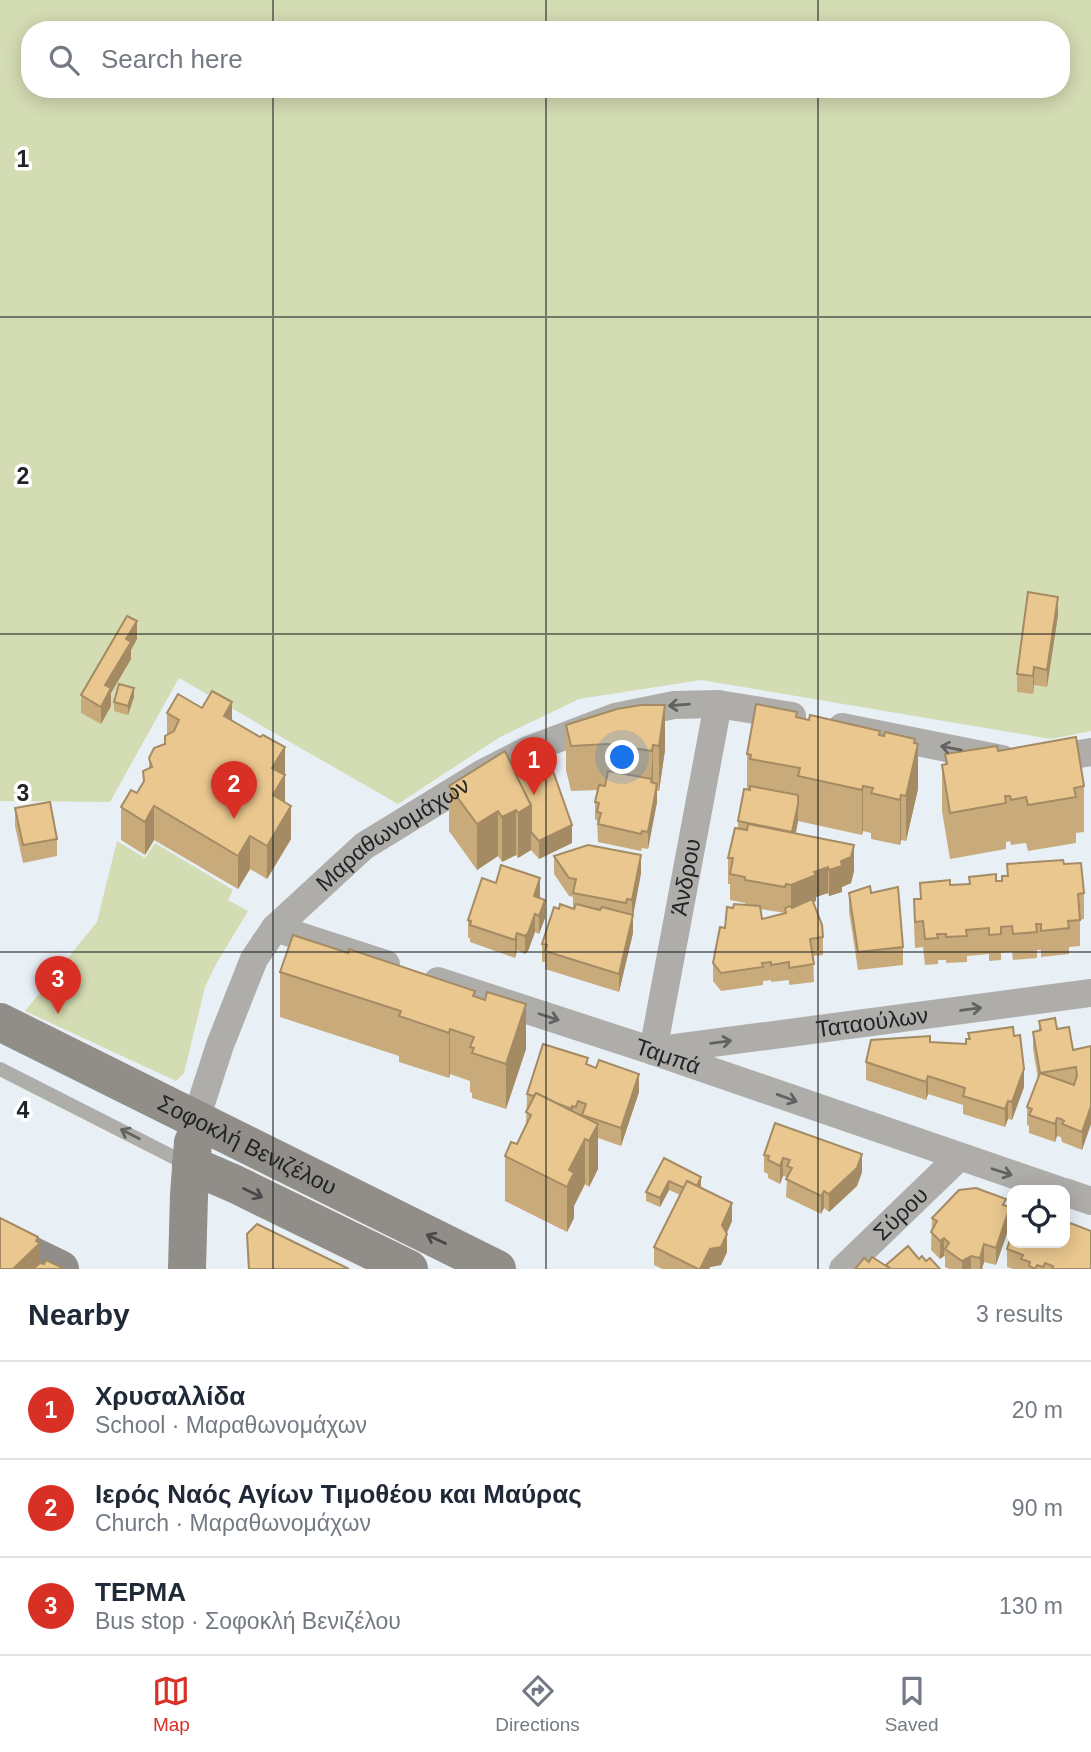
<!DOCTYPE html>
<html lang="en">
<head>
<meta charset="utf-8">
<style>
	body { margin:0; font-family:Helvetica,sans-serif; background:#f6f6f7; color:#1f2937 }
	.controls { position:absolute; right:21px; bottom:21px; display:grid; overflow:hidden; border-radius:14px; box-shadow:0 4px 18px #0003 }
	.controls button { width:63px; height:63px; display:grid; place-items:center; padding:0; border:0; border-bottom:2px solid #e0e1e3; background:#fff; color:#1f2937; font:35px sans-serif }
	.you { position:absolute; left:623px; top:758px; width:24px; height:24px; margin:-18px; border:5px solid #fff; border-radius:50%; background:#1a73e8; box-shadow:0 0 0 10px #1a73e833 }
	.badge { display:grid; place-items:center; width:46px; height:46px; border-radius:50%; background:#d93025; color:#fff; font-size:23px; font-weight:700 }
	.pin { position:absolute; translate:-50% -58px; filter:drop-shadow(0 2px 4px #0008) }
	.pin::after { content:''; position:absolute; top:37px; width:24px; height:21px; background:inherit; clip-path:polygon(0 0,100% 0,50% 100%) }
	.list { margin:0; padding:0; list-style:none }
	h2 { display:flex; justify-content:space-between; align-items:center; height:91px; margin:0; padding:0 28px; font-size:30px }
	h2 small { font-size:23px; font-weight:400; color:#747a83 }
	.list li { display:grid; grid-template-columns:46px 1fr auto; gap:21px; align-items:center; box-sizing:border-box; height:98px; padding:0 28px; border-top:2px solid #e0e1e3 }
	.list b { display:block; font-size:26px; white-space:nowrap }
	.list p { margin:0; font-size:23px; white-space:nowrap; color:#747a83 }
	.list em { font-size:23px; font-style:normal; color:#747a83 }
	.icon { flex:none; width:38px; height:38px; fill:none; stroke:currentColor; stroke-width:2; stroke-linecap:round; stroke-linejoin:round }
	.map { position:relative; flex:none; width:1091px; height:1269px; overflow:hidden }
	.search { position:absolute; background:#fff; box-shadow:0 4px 18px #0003; left:21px; right:21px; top:21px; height:77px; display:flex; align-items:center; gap:18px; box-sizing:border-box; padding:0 24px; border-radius:28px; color:#747a83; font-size:26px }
	.sheet { height:385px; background:#fff }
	nav { display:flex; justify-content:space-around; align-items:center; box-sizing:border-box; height:98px; border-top:2px solid #e0e1e3; background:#fff; font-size:19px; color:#747a83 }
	nav a { display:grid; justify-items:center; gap:4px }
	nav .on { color:#d93025 }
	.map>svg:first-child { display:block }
</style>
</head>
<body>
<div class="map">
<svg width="1091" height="1269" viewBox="0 0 1091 1269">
	<rect width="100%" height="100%" fill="#e8eff5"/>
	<!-- green -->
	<g fill="#d4dcb3" fill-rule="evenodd">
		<path d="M0 0H1091V731L1051 739 701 680 579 699 500 737 398 804 179 678 110 802 1 801 0 803ZM30 30H1061V89H30Z"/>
		<polygon points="117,841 145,858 155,843 233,890 228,900 248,911 216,964 205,987 184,1073 176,1081 25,1011 97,922"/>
	</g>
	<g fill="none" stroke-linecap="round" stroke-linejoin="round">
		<!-- lane -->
		<polyline stroke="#afadaa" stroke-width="14" points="0,1069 189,1165"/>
		<!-- street -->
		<g stroke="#afadaa" stroke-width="28">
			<polyline points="842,727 1002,759"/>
			<polyline points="1042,760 1091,752"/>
			<polyline points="275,928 386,964"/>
			<path id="s1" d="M438 981 653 1051 1058 1190"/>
			<path id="s2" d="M660 1050 1091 993"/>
			<path id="s3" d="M653 1051 718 704"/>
			<path id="s4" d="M196 1119 220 1045 254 959 275 928 364 846 483 773 528 750 615 717 674 705 718 704 792 716"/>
			<polyline points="1065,1192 1091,1201"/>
			<path id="s5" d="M843 1269 958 1158"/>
		</g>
		<!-- secondary -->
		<g stroke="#918d89" stroke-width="38">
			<path id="s6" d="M0 1022 497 1269"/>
			<polyline points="191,1165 235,1184 409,1269"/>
			<polyline points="0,1240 60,1269"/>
			<polyline points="187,1269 189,1195 193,1142"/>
		</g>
	</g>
	<!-- wall -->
	<g fill="#c9ab7b" fill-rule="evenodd">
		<polygon points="1058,615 1047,687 1034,685 1033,694 1017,692 1017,674"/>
		<polygon points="137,639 131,650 131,659 111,693 111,706 101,724 81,713 81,695"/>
		<polygon points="134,697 128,715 114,711 114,702"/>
		<polygon points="202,708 232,721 260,737 285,747 285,802 291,839 267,879 250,869 238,889 154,840 145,855 121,840 121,807 137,793 143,782 143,771 149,768 149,758 165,744 167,735 167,713"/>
		<polygon points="617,709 665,750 659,791 657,791 657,802 648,849 642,848 641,851 598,842 597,820 595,820 595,802 598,790 571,791 566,770 566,725"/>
		<path d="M797 717 915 743 918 789 906 841 901 840 900 845 871 839V833L863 831 862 835 798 821 796 833 854 871 851 883 842 887V892L829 896 828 893 816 897V901L814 902 823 937V955L813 956 814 982 789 985V980L771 982V980L763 981V985L721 991 713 981V963L725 928 733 908 745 905V903L730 900V884H728V858L738 829V821L747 790V754ZM760 909 785 913 762 919Z"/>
		<polygon points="998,751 1084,786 1084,832 1076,833 1076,843 1028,851 1026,843 1011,845 1010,841 1006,842 1006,849 950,859 942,811 942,765 945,765 945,754"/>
		<polygon points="515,773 572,843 539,859 531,850 518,858 516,855 502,862 498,856 477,870 449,831 449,786"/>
		<polygon points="15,808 57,839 57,856 23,863 15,826"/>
		<polygon points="554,856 641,873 633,916 633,933 619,992 545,969 545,962 542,962 542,944 559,909 573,909 573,897 569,896 554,874"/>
		<polygon points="1007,864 1064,864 1084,893 1084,919 1080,920 1080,946 1069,947 1069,954 1041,957 1041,950 1037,950 1037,958 1013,960 1012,952 1001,953 1001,960 989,961 989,954 967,956 967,962 946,963 946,960 938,960 938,964 925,965 923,947 915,948 914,925 914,899 920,899 920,883 950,885 969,884 969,877 996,881 1002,881 1007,876"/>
		<polygon points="496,883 540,896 539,898 545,918 539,934 535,932 528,951 525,954 517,950 515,958 470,942 470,938 468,938 468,920"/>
		<polygon points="849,893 871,893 903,947 903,965 858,970 849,911"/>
		<polygon points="280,972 475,997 526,1049 506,1109 472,1098 472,1093 470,1092 470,1081 450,1074 449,1078 399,1062 399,1056 280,1017"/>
		<polygon points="1039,1021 1057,1029 1073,1050 1091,1046 1091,1124 1082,1150 1062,1142 1061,1137 1057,1136 1055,1142 1029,1133 1029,1126 1027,1125 1027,1107 1038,1079 1033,1049 1033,1032 1039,1030"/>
		<polygon points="968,1033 1014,1036 1024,1087 1012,1120 1008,1119 1005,1127 963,1114 963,1105 928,1094 926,1100 866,1080 866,1062 930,1042 966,1044 966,1039 968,1039"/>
		<polygon points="588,1065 639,1092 621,1146 598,1138 598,1169 589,1187 585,1184 574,1206 574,1218 567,1232 505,1201 505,1156 517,1144 526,1125 527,1094"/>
		<polygon points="764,1155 862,1172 857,1186 829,1212 824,1208 821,1214 786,1197 787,1177 783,1176 780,1184 768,1178 768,1174 764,1172"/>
		<polygon points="664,1158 701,1186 701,1187 732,1221 727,1233 727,1252 721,1265 710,1267 709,1269 662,1269 654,1265 654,1247 680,1195 669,1190 660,1207 646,1201 646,1192"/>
		<polygon points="1006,1206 1010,1225 996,1265 984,1262 982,1269 949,1269 945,1267 945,1257 944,1256 940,1259 931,1250 932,1218"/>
		<polygon points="247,1234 349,1269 248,1269"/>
		<polygon points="1007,1249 1091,1269 1013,1269 1007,1267"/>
	</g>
	<!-- shaded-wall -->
	<g fill="#a48b64">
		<polygon points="1058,597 1058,615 1047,687 1047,670"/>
		<polygon points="137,621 137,639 131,650 131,659 111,693 111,706 101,724 101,707 105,685 126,639"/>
		<polygon points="1034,667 1034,685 1033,694 1033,676"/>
		<polygon points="134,688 134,697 128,715 128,706"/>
		<polygon points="232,702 232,736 224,716"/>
		<polygon points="665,705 665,750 659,791 659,746"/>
		<polygon points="915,739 915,760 918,744 918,789 906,841 906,796"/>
		<polygon points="653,745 653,790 651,782"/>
		<polygon points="285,747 285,809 273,829 272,768"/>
		<polygon points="657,784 657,802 648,849 648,832"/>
		<polygon points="863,786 863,831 862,835 862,790"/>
		<polygon points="901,795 901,840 900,845 900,800"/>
		<polygon points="798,804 798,821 792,850 792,832"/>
		<polygon points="531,805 531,850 518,858 518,813"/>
		<polygon points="154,806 154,840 145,855 145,822"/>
		<polygon points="291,806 291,839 267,879 267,846"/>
		<polygon points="516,810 516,855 502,862 502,817"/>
		<polygon points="498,811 498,856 477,870 477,824"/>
		<polygon points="572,825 572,843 539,859 539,841"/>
		<polygon points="250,836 250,869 238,889 238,856"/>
		<polygon points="854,845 854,871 851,883 842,887 842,892 829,896 829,870 841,861"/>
		<polygon points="641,855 641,873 633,916 633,933 619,992 619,974 632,916 632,900"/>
		<polygon points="828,867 828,893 816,897 816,901 791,911 791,885 814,872"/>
		<polygon points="540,878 540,896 534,914 534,896"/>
		<polygon points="545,900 545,918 539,934 539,916"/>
		<polygon points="535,914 535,932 528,951 525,954 525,936"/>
		<polygon points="517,933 517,950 515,958 515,940"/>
		<polygon points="526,1004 526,1049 506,1109 506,1064"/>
		<polygon points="450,1029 450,1074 449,1078 449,1033"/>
		<polygon points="1024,1069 1024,1087 1012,1120 1012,1102"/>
		<polygon points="639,1074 639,1092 621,1146 621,1128"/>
		<polygon points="928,1076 928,1094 926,1100 926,1082"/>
		<polygon points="1008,1101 1008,1119 1005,1127 1005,1109"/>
		<polygon points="1091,1106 1091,1124 1082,1150 1082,1132"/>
		<polygon points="1057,1118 1057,1136 1055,1142 1055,1124"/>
		<polygon points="598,1124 598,1169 589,1187 589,1141"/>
		<polygon points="585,1139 585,1184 574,1206 574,1218 567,1232 567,1187 569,1170"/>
		<polygon points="862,1154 862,1172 857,1186 829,1212 829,1194"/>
		<polygon points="783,1158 783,1176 780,1184 780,1166"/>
		<polygon points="701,1177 701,1186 693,1202 693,1193"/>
		<polygon points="669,1181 669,1190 660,1207 660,1198"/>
		<polygon points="824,1191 824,1208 821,1214 821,1196"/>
		<polygon points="732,1203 732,1221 722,1243 722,1225"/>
		<polygon points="1010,1207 1010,1225 996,1265 996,1248"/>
		<polygon points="727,1234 727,1252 721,1265 710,1267 709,1269 700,1269 710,1249"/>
		<polygon points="38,1237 38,1245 40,1243 40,1269 13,1269"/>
		<polygon points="944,1238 944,1256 940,1259 940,1241"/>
		<polygon points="984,1244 984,1262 982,1269 980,1269 980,1258"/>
		<polygon points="971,1256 971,1269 962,1269 962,1261"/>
	</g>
	<!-- building -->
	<g fill="#eac78f" stroke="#a48b64" stroke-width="2" fill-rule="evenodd">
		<polygon points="1028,592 1058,597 1047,670 1034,667 1033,676 1017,674"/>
		<polygon points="127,616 137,621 126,639 131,642 105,685 111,688 101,707 81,695"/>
		<polygon points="119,684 134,688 128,706 114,702"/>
		<polygon points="212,691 232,702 224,716 260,737 263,735 285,747 272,768 285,775 273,795 291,806 267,846 250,836 238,856 154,806 145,822 121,807 131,790 137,793 144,781 143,771 152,767 149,758 154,748 165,744 165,736 174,731 179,720 167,713 178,694 202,708"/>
		<polygon points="756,704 797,712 796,717 809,720 810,715 880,731 879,735 884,736 885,732 915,739 914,743 918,744 906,796 901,795 900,800 871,793 873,788 863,786 862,790 798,776 800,768 750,759 751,755 747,754"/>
		<polygon points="641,705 665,705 659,746 653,745 652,751 608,744 571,746 566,725 617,709"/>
		<polygon points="1076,737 1084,786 1074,788 1076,797 1028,805 1026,797 1011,800 1010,796 1005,796 1006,803 950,813 942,765 947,764 945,754 997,746 998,751"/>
		<polygon points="505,751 531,805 518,813 516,810 502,817 498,811 477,824 449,786"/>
		<polygon points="548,757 572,825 539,841 531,832 531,805 515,773"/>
		<polygon points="608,771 652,779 651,782 657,784 648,832 642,831 641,834 598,824 601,813 597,812 599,803 595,802 599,785 605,786"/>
		<polygon points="750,786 798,795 798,804 792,832 738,821 744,789 750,790"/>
		<polygon points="50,802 57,839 23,845 15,808"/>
		<polygon points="748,824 854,845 851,857 841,861 842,866 829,870 828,867 814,872 816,875 791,885 786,884 785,887 745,880 745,877 730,874 733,858 728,858 735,828 747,830"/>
		<polygon points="588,845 641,855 632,900 627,899 626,903 573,893 576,879 569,878 554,856"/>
		<polygon points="1063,860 1064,864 1081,863 1084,893 1078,894 1080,920 1068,921 1069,928 1041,931 1041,924 1036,924 1037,932 1013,934 1012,926 1001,927 1001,934 989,935 989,928 966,930 967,936 946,937 946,934 937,934 938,938 925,939 923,921 915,922 914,899 921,899 920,883 950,880 950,885 970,884 969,877 996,874 996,881 1002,881 1002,876 1008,876 1007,864"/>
		<polygon points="501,865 540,878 534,896 545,900 539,916 535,914 528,933 525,936 517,933 515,940 470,925 471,921 468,920 482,878 496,883"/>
		<polygon points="870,886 871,893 898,887 903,947 858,952 849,893"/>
		<polygon points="812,899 822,925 823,937 810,939 814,964 789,968 789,962 771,965 771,962 762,963 763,967 721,973 713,963 720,927 725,928 727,907 733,908 734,904 760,906 762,919 786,913 785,908 790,906 792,908"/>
		<polygon points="560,904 574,909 576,904 600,910 602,907 633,915 619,974 545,951 547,945 542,944 554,907 559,909"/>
		<polygon points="293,935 348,953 349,949 475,991 473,996 485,1000 487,992 526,1004 506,1064 472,1053 474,1048 470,1047 474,1037 450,1029 449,1033 399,1016 401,1011 280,972"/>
		<path d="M1055 1018 1057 1029 1069 1027 1073 1050 1091 1046V1106L1082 1132 1062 1124 1064 1121 1061 1119 1057 1118 1055 1124 1029 1115 1032 1109 1027 1107 1040 1073 1033 1032 1041 1030 1039 1021ZM1076 1067 1077 1076 1074 1085 1040 1073Z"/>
		<polygon points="1013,1027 1014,1036 1020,1035 1024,1069 1012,1102 1008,1101 1005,1109 963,1096 965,1088 928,1076 926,1082 866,1062 871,1040 930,1036 930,1042 966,1044 966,1039 970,1039 968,1033"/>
		<polygon points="543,1044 588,1058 586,1064 596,1068 599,1060 639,1074 621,1128 582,1115 586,1104 578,1101 576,1107 572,1106 572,1109 556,1103 536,1093 534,1096 527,1094"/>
		<polygon points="536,1093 598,1124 589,1141 585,1139 569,1170 574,1173 567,1187 505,1156 511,1142 517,1144 531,1115 526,1112"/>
		<polygon points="775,1123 862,1154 857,1168 829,1194 824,1191 821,1196 786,1179 792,1168 787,1166 790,1160 783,1158 780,1166 768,1160 769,1156 764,1155"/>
		<polygon points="664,1158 701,1177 697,1186 687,1181 684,1188 669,1181 660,1198 646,1192"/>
		<polygon points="687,1181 732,1203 722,1225 727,1234 721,1247 710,1249 700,1269 698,1269 654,1247"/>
		<polygon points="976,1188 1006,1199 1003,1205 1010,1207 996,1248 984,1244 980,1258 971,1256 962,1261 945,1249 949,1243 944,1238 940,1241 931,1232 937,1221 932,1218 959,1190"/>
		<polygon points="0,1218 38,1237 36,1241 40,1243 13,1269 0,1269"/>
		<polygon points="1070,1223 1091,1231 1091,1269 1052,1269 1053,1266 1045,1263 1043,1267 1037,1265 1035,1269 1029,1266 1030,1262 1021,1259 1023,1255 1007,1249 1012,1234 1012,1243 1065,1243 1065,1229 1067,1230"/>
		<polygon points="257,1224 349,1269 249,1269 247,1234"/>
		<polygon points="908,1246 919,1259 922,1256 926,1261 930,1258 940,1269 891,1269 886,1265"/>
		<polygon points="872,1257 891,1269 855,1269 864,1258 869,1262"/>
		<polygon points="46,1260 65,1269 33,1269 40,1263 44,1264"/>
	</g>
	<!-- one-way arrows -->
	<defs><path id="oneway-shaft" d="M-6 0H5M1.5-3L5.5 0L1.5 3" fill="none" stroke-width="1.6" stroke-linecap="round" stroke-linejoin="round" transform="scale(1.75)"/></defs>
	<g stroke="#616261">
		<use href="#oneway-shaft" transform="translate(679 705) rotate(175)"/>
		<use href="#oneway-shaft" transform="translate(951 748) rotate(-169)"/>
		<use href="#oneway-shaft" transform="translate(971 1009) rotate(-8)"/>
		<use href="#oneway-shaft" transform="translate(549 1017) rotate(18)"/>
		<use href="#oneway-shaft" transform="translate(721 1042) rotate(-8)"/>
		<use href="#oneway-shaft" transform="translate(787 1098) rotate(20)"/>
		<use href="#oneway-shaft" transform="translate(130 1134) rotate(-153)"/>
		<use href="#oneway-shaft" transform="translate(1002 1172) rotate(18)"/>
	</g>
	<g stroke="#484949">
		<use href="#oneway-shaft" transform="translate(253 1193) rotate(26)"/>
		<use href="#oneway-shaft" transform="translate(436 1239) rotate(-154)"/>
	</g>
	<!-- grid -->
	<path fill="none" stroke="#212426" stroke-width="2" stroke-opacity="0.55" d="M273 0V30M546 0V30M818 0V30M273 89V1269M546 89V1269M818 89V1269M0 317H1091M0 634H1091M0 952H1091"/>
	<g text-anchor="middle" stroke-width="7" stroke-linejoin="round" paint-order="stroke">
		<!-- street labels -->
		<g font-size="23" fill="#212426" stroke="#fff">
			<text dy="8" stroke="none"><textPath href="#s4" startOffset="359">Μαραθωνομάχων</textPath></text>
			<text dy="8" stroke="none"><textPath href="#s3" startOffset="177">Άνδρου</textPath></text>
			<text dy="8" stroke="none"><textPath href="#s2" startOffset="214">Ταταούλων</textPath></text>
			<text dy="8" stroke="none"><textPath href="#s1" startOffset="242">Ταμπά</textPath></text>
			<text dy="8" stroke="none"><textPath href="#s6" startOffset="276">Σοφοκλή Βενιζέλου</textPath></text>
			<text dy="8" stroke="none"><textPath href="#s5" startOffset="80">Σύρου</textPath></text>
		</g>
	</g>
	<g font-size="23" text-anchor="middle" font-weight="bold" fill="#212426" stroke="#fff" stroke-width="7" stroke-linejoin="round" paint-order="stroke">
		<text x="23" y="167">1</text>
		<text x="23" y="484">2</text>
		<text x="23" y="801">3</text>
		<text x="23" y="1118">4</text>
	</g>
</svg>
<div class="controls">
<button><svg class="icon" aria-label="locate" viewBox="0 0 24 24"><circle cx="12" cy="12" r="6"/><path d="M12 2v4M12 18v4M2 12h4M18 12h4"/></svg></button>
</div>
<div class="you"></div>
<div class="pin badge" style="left:534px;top:795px">1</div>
<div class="pin badge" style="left:234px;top:819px">2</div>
<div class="pin badge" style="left:58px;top:1014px">3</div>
<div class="search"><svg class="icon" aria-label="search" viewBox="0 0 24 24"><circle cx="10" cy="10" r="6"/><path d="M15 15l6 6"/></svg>Search here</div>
</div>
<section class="sheet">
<h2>Nearby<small>3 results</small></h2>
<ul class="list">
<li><span class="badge">1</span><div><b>Χρυσαλλίδα</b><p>School · Μαραθωνομάχων</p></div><em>20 m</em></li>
<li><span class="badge">2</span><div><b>Ιερός Ναός Αγίων Τιμοθέου και Μαύρας</b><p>Church · Μαραθωνομάχων</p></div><em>90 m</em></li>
<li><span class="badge">3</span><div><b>ΤΕΡΜΑ</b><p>Bus stop · Σοφοκλή Βενιζέλου</p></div><em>130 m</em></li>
</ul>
</section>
<nav>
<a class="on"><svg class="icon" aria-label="map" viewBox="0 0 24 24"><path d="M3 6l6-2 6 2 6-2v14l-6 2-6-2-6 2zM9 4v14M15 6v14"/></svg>Map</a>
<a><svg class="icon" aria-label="directions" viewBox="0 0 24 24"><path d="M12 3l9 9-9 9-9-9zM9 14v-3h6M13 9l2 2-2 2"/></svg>Directions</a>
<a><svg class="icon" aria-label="saved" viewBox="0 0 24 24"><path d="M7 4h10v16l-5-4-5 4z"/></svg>Saved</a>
</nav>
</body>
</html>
